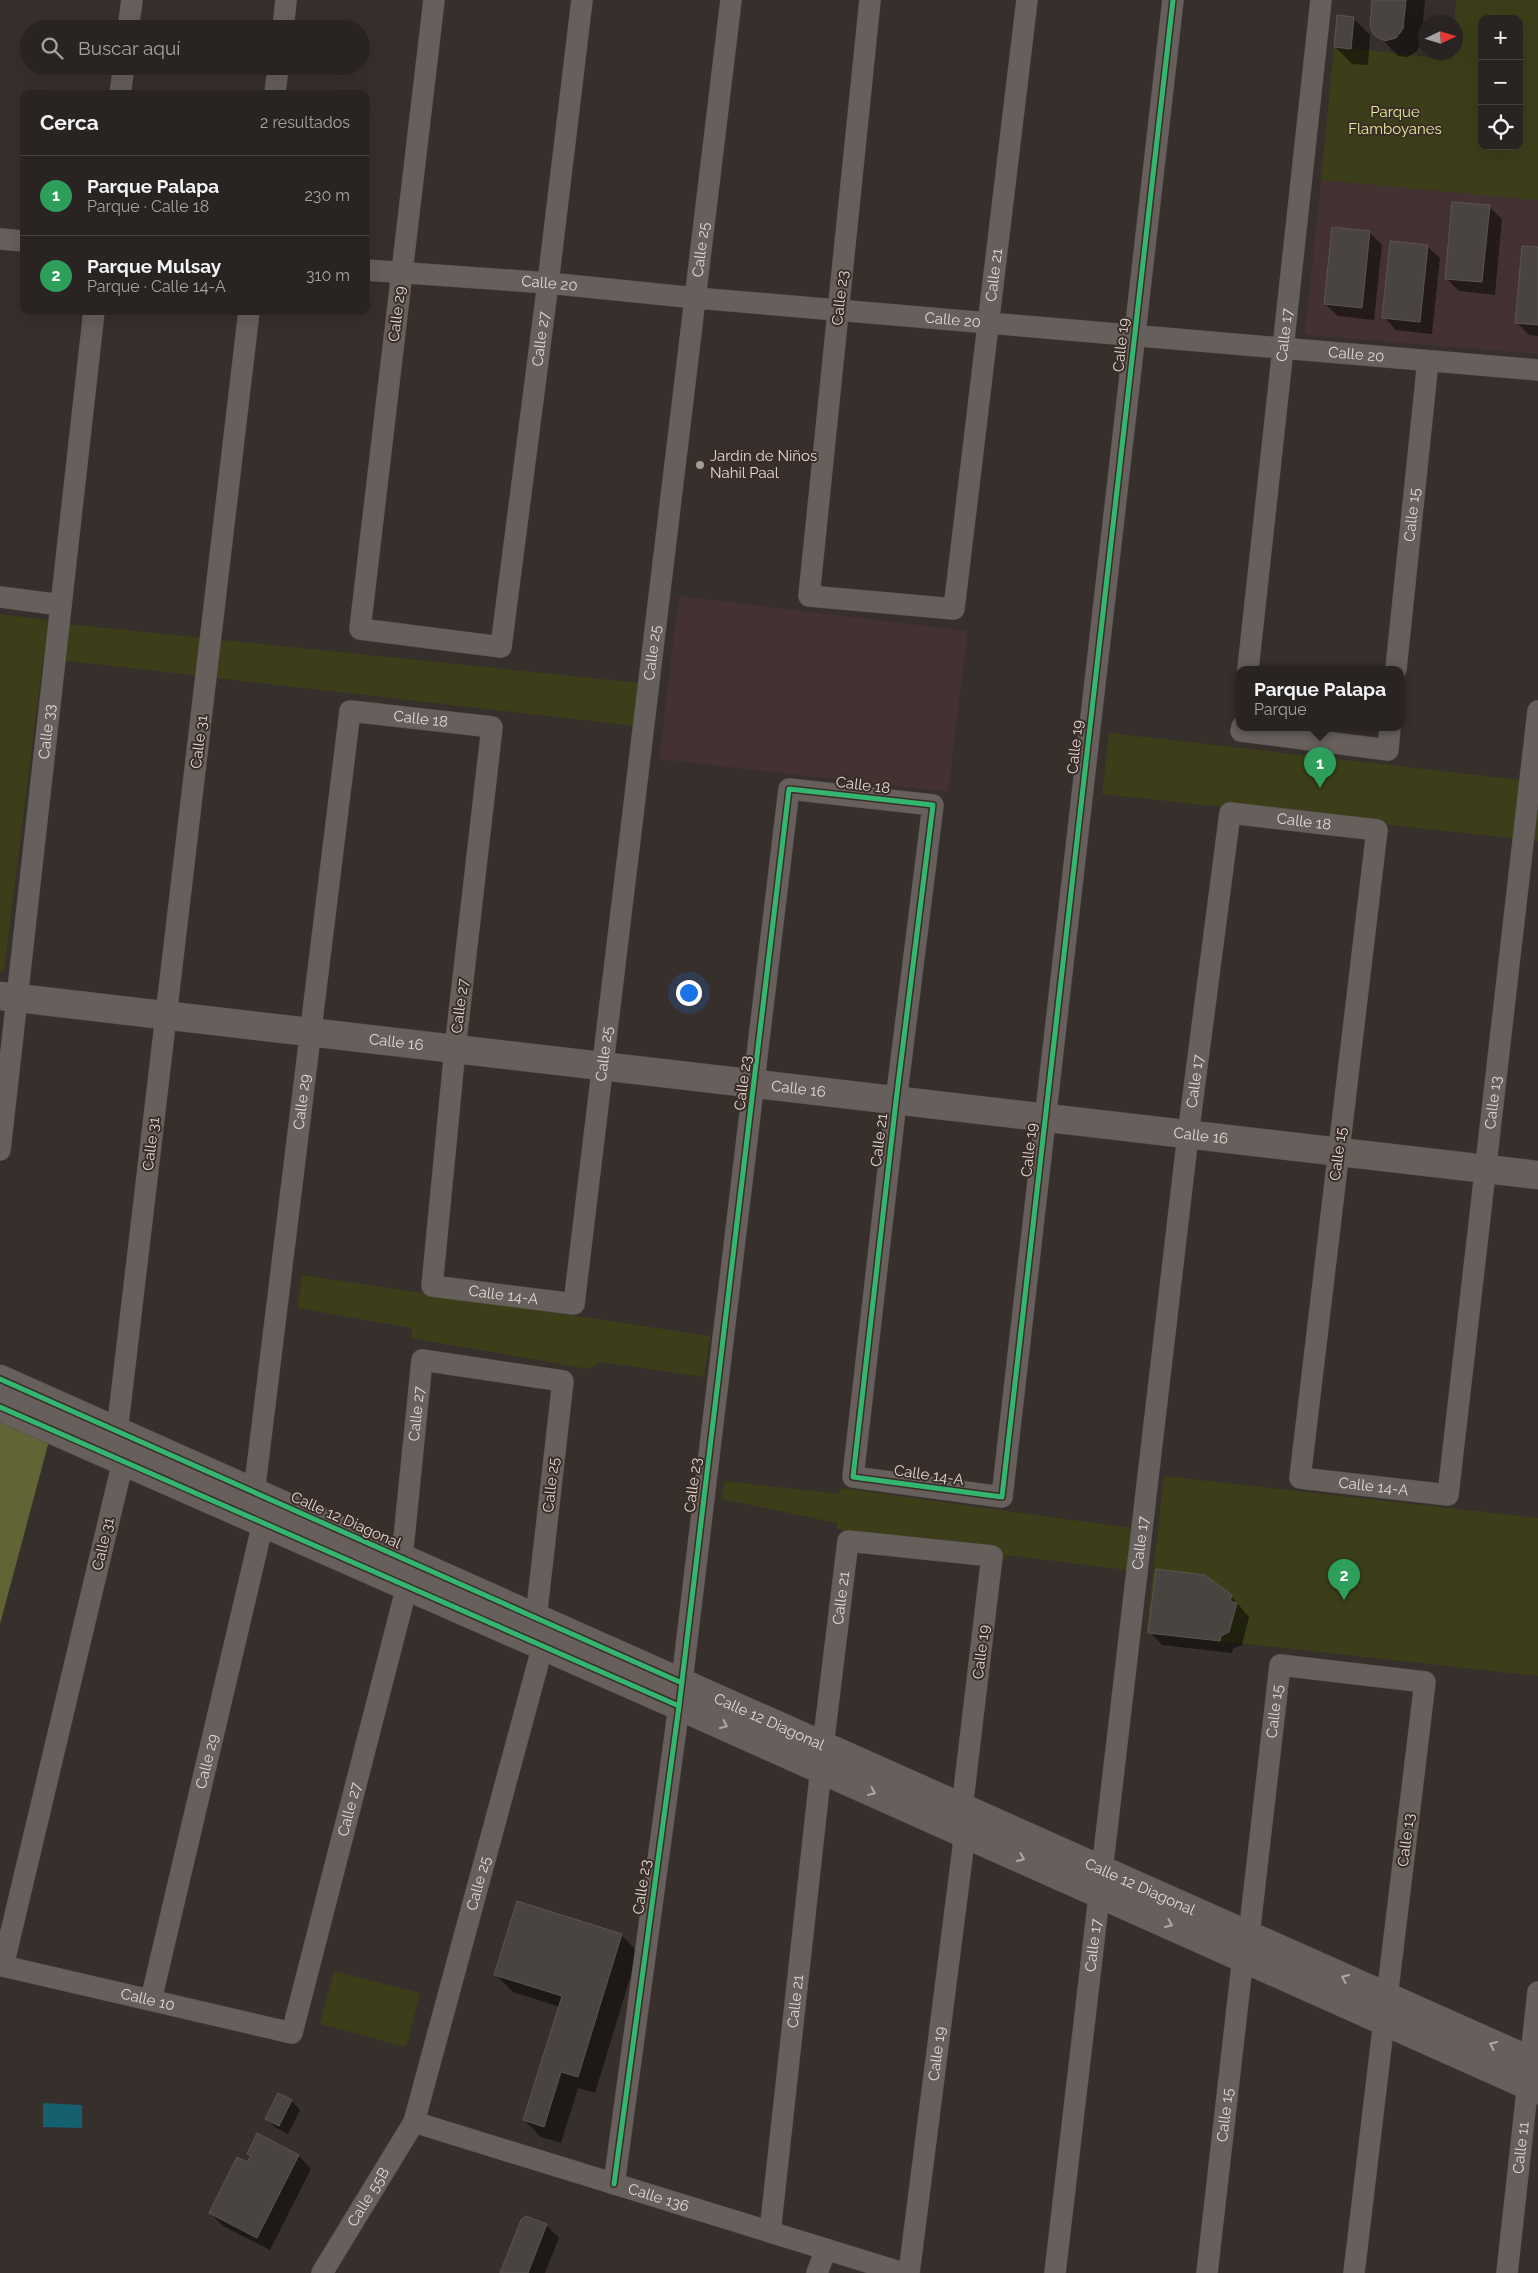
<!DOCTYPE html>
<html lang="es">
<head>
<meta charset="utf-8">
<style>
	body { margin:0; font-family:Raleway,sans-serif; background:#352f2e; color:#f1f3f6 }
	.controls { position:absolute; right:15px; top:15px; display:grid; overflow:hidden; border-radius:10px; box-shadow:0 5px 20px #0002 }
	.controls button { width:45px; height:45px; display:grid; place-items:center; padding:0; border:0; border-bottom:1px solid #45403f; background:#292321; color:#f1f3f6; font:25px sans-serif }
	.compass { position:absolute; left:1418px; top:15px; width:45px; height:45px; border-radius:50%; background:#292321; box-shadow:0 5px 20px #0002; rotate:86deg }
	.you { position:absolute; left:688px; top:992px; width:18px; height:18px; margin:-12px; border:4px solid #fff; border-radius:50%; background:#1a73e8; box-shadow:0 0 0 8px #1a73e833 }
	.badge { display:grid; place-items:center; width:32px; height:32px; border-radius:50%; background:#b45309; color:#fff; font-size:16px; font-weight:700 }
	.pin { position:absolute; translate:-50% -41px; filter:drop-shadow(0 1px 2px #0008) }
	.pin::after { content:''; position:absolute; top:26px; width:18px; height:15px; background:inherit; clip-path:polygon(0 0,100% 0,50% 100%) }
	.popup { position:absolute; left:1236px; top:666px; width:168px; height:65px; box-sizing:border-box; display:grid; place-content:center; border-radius:10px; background:#292321; filter:drop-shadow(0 1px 4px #0005); font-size:16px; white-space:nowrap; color:#a5a4a5 }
	.popup b { font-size:19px; color:#f1f3f6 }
	.popup::after { content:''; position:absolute; left:50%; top:100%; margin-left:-10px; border:10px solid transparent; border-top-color:#292321 }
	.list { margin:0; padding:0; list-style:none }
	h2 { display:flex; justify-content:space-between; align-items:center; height:65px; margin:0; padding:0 20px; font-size:21px }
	h2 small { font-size:16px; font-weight:400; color:#a5a4a5 }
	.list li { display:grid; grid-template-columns:32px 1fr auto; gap:15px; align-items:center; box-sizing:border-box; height:80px; padding:0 20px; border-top:1px solid #45403f }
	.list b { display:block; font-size:19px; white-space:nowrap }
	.list p { margin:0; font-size:16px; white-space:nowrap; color:#a5a4a5 }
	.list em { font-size:16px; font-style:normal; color:#a5a4a5 }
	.icon { flex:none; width:28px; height:28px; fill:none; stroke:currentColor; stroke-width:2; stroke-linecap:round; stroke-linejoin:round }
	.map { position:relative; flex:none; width:1538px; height:2273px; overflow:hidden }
	.search { position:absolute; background:#292321; box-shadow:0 5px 20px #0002; left:20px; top:20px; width:350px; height:55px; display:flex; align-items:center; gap:12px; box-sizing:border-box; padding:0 18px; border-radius:28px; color:#a5a4a5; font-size:19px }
	.panel { position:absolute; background:#292321; box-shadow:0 5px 20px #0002; left:20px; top:90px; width:350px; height:225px; border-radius:10px }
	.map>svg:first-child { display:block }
</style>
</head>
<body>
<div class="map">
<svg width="1538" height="2273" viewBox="0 0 1538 2273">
	<rect width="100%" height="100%" fill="#372f2c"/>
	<!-- education -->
	<g fill="#443233">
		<polygon points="1321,180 1538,200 1538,354 1307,335 1305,334"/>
		<polygon points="679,596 968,631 948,792 659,759"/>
	</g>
	<!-- green -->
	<g fill="#3b3e19" fill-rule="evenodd">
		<path d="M1456 0H1538V200L1321 180 1334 47 1450 59 1451 53 1456 52 1454 22ZM1482 19H1519V146H1482Z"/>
		<polygon points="0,614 46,620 48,622 640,683 635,726 43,658 4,970 0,974"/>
		<polygon points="1109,733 1538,782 1538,841 1102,794"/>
		<polygon points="302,1275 710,1336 704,1377 600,1362 588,1369 411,1338 412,1328 297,1308"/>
		<polygon points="1164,1476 1538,1518 1538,1676 1146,1633"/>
		<polygon points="724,1481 839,1494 840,1488 1131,1528 1127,1570 1006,1555 1005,1560 837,1529 837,1523 722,1499"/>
		<polygon points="334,1971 420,1993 406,2047 320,2024"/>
	</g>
	<!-- forest -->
	<polygon fill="#616434" points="0,1420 49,1441 0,1624"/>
	<!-- water -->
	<polygon fill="#15606f" points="43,2103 82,2105 82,2128 43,2127"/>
	<!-- shadow -->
	<g fill="#0007">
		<polygon points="1373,0 1425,0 1421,41 1417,51 1408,57 1398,56 1373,30"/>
		<polygon points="1353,18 1370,35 1368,65 1352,64 1335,47"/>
		<polygon points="1489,207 1502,219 1495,295 1459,291 1446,278"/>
		<polygon points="1369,232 1382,245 1374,320 1338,316 1325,304"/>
		<polygon points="1427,246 1440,258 1432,334 1396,330 1384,317"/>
		<polygon points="1538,249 1538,336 1529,335 1516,322"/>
		<polygon points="1231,1596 1249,1617 1242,1645 1233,1649 1232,1653 1162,1645 1150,1632"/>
		<polygon points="621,1935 638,1952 595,2093 578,2088 561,2143 541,2137 524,2120 560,2007 513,1992 496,1975"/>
		<polygon points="279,2095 292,2101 300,2110 288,2134 275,2127 267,2119"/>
		<polygon points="258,2135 299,2156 311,2169 270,2250 223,2226 210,2213 248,2164"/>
		<polygon points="546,2225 559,2238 545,2273 502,2273"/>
	</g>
	<!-- building -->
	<g fill="#4a4441" stroke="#5b5451">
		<polygon points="1372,0 1406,0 1403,29 1396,38 1385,41 1375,36 1372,31 1370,26"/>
		<polygon points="1337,15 1354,17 1351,49 1334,47"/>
		<polygon points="1452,202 1490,205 1482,282 1445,279"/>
		<polygon points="1332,227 1370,231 1362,308 1324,304"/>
		<polygon points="1390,241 1428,245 1420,322 1382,318"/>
		<polygon points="1522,246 1538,247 1538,325 1515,323"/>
		<polygon points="1156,1569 1205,1575 1232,1595 1230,1601 1237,1603 1229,1632 1221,1636 1220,1641 1148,1633"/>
		<polygon points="517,1901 622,1934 578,2077 561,2072 544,2127 523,2120 562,1996 494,1975"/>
		<polygon points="278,2093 292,2100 279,2126 265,2119"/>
		<polygon points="257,2133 299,2155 257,2238 209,2213 237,2157 247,2162 251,2156 247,2154"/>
		<polygon points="526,2216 547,2224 528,2273 500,2273 521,2220"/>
	</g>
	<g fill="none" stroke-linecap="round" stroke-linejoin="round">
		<defs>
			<g id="minor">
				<path id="s1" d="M434 0 360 629 501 647 548 283 582 0"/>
				<path id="s2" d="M870 0 809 596 954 609 1027 0"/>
				<polyline points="128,29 132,0"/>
				<polyline points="283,29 286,0"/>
				<polyline points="120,94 124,66"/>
				<polyline points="275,94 278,66"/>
				<polyline points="0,239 24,241"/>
				<path id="s3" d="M366 270 548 283 696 298 1538 370"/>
				<path id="s4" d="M249 311 117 1432 123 1461 3 1966 292 2033 407 1586"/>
				<polyline points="0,597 61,605"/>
				<path id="s5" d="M1248 669 1321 0"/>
				<path id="s6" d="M1396 669 1428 361"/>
				<polyline points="1242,727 1241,731 1388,750 1390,727"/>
				<path id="s7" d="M0 1150 94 311"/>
				<path id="s8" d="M254 1493 350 711 492 727 455 1049 432 1286 574 1304 731 0"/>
				<path id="s9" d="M402 1558 422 1360 563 1381 536 1618"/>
				<path id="s10" d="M823 1746 848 1541 992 1556 962 1808"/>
				<path id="s11" d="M1249 1935 1280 1665 1425 1682 1387 1997"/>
				<path id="s12" d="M151 2000 263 1523"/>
				<path id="s13" d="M414 2122 903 2273"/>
				<polyline points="614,2184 679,1706 789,789 933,805 896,1101 853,1477 1002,1497 1173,0"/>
				<path id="s14" d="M770 2232 821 1769"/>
				<path id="s15" d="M322 2273 414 2122 543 1645"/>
				<polyline points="817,2273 826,2249"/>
				<path id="s16" d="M909 2273 965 1833"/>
				<path id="s17" d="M1055 2273 1188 1135 1230 813 1377 830 1300 1478 1448 1495 1538 711"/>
				<path id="s18" d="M1207 2273 1243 1957"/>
				<polyline points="1354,2273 1384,2021"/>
				<path id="s19" d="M1507 2273 1538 1992"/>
			</g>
			<g id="tertiary">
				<path id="s20" d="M0 996 1538 1175"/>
				<path id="s21" d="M0 1379 1538 2064"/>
				<polyline points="0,1407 679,1706 1538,2090"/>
			</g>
		</defs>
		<!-- minor casing -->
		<use href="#minor" stroke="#544d4a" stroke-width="22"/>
		<!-- tertiary casing -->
		<use href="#tertiary" stroke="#544d4a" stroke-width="29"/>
		<!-- minor -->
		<use href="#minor" stroke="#665f5c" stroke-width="21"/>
		<!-- tertiary -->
		<use href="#tertiary" stroke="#665f5c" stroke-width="28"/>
		<defs>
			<g id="cycleway">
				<polyline points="0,1379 682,1683"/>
				<polyline points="0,1407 679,1706"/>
				<polyline points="614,2184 679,1706 789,789 933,805 896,1101 853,1477 1002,1497 1173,0"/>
			</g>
		</defs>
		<!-- cycleway casing -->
		<use href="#cycleway" stroke="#3b2d27" stroke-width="8"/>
		<!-- cycleway -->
		<use href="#cycleway" stroke="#33b770" stroke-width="5"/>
	</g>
	<!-- one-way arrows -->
	<defs><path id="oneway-chevron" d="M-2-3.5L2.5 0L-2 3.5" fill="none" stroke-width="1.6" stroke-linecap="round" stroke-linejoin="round" transform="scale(1.25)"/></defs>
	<g stroke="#afa7a3">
		<use href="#oneway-chevron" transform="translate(724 1725) rotate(24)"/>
		<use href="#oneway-chevron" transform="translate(872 1792) rotate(24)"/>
		<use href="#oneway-chevron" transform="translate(1021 1858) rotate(24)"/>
		<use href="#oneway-chevron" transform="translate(1169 1924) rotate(24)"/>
		<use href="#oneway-chevron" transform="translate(1345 1978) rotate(-156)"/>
		<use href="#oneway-chevron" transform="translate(1493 2045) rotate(-156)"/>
	</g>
	<!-- markers -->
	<circle fill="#a59c99" stroke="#3b2d27" stroke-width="2" cx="700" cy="465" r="5"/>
	<g text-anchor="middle" stroke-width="4" stroke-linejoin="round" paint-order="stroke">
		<!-- park labels -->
		<g font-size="15" fill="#e3ec97" stroke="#3b2d27">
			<text x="1395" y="117">Parque<tspan x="1395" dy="17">Flamboyanes</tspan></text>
		</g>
		<!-- street labels -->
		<g font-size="15" fill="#e0d7d3" stroke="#3b2d27">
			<text dy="5" stroke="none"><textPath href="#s8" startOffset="2698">Calle 25</textPath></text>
			<text dy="5" stroke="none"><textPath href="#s2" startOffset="1081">Calle 21</textPath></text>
			<text dy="5" stroke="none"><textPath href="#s3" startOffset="184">Calle 20</textPath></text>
			<text transform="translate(840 298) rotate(-84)" y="5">Calle 23</text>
			<text transform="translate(397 314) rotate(-83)" y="5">Calle 29</text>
			<text dy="5" stroke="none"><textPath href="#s3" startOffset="589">Calle 20</textPath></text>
			<text dy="5" stroke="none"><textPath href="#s5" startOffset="336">Calle 17</textPath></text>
			<text dy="5" stroke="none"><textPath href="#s1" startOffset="1086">Calle 27</textPath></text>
			<text transform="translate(1121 345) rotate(-84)" y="5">Calle 19</text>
			<text dy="5" stroke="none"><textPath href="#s3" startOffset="994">Calle 20</textPath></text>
			<text dy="5" stroke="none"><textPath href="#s6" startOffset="155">Calle 15</textPath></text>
			<text dy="5" stroke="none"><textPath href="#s8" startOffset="2292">Calle 25</textPath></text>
			<text dy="5" stroke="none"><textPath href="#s8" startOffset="859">Calle 18</textPath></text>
			<text dy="5" stroke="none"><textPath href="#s7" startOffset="421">Calle 33</textPath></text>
			<text transform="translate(199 742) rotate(-83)" y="5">Calle 31</text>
			<text transform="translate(1075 747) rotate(-84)" y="5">Calle 19</text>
			<text transform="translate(863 785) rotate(7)" y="5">Calle 18</text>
			<text dy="5" stroke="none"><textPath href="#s17" startOffset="1545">Calle 18</textPath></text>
			<text transform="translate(460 1006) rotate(-83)" y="5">Calle 27</text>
			<text dy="5" stroke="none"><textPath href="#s20" startOffset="399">Calle 16</textPath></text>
			<text dy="5" stroke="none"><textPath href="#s8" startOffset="1888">Calle 25</textPath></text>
			<text dy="5" stroke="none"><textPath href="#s17" startOffset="1200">Calle 17</textPath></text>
			<text transform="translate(743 1083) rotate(-83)" y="5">Calle 23</text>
			<text dy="5" stroke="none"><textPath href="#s20" startOffset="804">Calle 16</textPath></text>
			<text dy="5" stroke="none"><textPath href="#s8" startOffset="394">Calle 29</textPath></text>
			<text dy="5" stroke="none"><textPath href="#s17" startOffset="2815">Calle 13</textPath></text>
			<text dy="5" stroke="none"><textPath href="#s20" startOffset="1209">Calle 16</textPath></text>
			<text transform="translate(879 1140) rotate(-83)" y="5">Calle 21</text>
			<text transform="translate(151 1144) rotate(-83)" y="5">Calle 31</text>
			<text transform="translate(1029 1150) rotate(-84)" y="5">Calle 19</text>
			<text transform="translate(1338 1154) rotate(-83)" y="5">Calle 15</text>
			<text dy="5" stroke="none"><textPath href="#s8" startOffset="1565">Calle 14-A</textPath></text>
			<text dy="5" stroke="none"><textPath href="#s9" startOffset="145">Calle 27</textPath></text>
			<text transform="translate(929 1475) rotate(8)" y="5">Calle 14-A</text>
			<text transform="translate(551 1485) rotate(-84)" y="5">Calle 25</text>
			<text transform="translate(693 1485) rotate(-83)" y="5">Calle 23</text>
			<text dy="5" stroke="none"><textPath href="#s17" startOffset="2345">Calle 14-A</textPath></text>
			<text transform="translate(346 1520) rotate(24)" y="5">Calle 12 Diagonal</text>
			<text dy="5" stroke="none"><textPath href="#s17" startOffset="735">Calle 17</textPath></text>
			<text transform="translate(103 1544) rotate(-77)" y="5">Calle 31</text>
			<text dy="5" stroke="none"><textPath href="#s10" startOffset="149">Calle 21</textPath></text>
			<text transform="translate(981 1652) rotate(-83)" y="5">Calle 19</text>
			<text dy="5" stroke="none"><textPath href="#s11" startOffset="225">Calle 15</textPath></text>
			<text dy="5" stroke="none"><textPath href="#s21" startOffset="842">Calle 12 Diagonal</textPath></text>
			<text dy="5" stroke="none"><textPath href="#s12" startOffset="245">Calle 29</textPath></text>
			<text dy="5" stroke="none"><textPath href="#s4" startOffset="2205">Calle 27</textPath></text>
			<text transform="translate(1406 1840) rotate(-83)" y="5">Calle 13</text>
			<text dy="5" stroke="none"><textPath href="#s15" startOffset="424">Calle 25</textPath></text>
			<text transform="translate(642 1887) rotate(-82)" y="5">Calle 23</text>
			<text dy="5" stroke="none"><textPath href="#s21" startOffset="1248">Calle 12 Diagonal</textPath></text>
			<text dy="5" stroke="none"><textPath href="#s17" startOffset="330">Calle 17</textPath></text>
			<text dy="5" stroke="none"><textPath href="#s4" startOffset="1826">Calle 10</textPath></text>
			<text dy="5" stroke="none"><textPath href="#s14" startOffset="232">Calle 21</textPath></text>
			<text dy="5" stroke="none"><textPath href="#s16" startOffset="221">Calle 19</textPath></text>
			<text dy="5" stroke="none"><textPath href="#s18" startOffset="159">Calle 15</textPath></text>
			<text dy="5" stroke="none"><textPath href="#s19" startOffset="126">Calle 11</textPath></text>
			<text dy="5" stroke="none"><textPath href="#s15" startOffset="89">Calle 55B</textPath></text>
			<text dy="5" stroke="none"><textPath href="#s13" startOffset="256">Calle 136</textPath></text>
		</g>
		<!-- poi labels -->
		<g font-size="15" fill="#e0d7d3" stroke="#3b2d27" text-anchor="start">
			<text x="710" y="461">Jardín de Niños<tspan x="710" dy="17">Nahil Paal</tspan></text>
		</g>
	</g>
</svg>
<div class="controls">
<button>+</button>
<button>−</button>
<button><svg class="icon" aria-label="locate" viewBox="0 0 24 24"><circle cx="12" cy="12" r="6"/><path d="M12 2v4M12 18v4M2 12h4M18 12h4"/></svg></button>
</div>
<svg class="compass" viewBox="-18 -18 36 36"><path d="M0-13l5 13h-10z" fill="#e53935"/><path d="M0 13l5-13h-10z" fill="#a5a4a5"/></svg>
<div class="you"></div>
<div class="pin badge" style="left:1320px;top:788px;background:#2e9e5b">1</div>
<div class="popup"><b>Parque Palapa</b>Parque</div>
<div class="pin badge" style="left:1344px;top:1600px;background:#2e9e5b">2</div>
<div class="search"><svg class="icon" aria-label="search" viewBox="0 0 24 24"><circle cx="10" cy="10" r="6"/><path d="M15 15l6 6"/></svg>Buscar aquí</div>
<section class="panel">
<h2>Cerca<small>2 resultados</small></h2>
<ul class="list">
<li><span class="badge" style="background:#2e9e5b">1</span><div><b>Parque Palapa</b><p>Parque · Calle 18</p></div><em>230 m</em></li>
<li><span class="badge" style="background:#2e9e5b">2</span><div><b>Parque Mulsay</b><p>Parque · Calle 14-A</p></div><em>310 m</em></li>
</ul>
</section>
</div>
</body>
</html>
